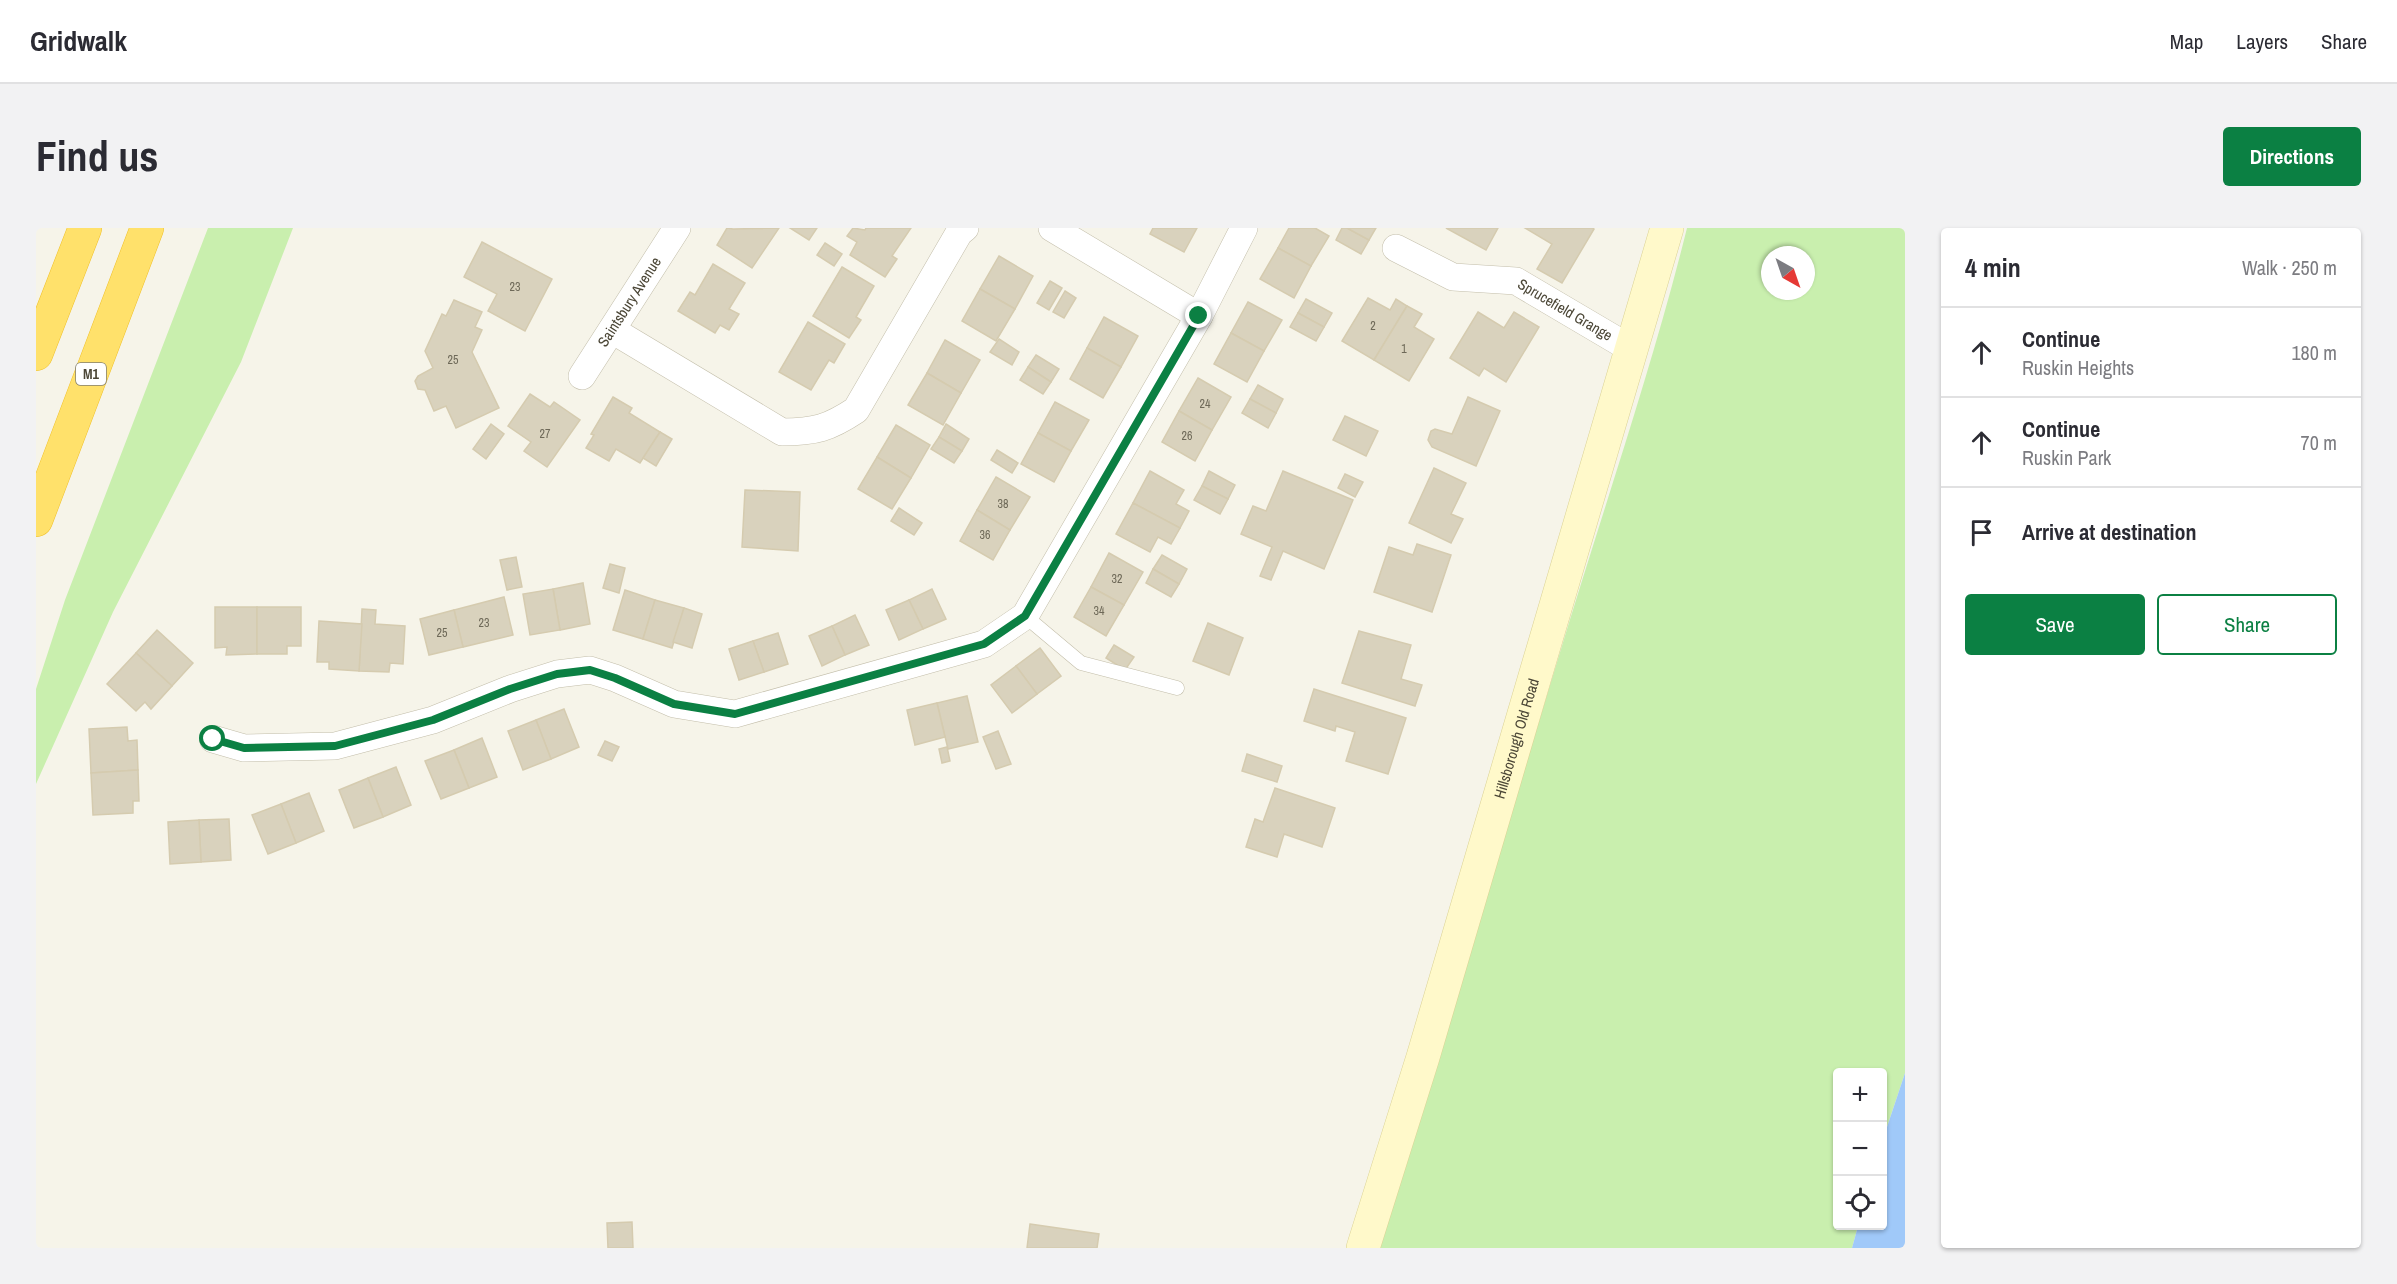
<!DOCTYPE html>
<html lang="en">
<head>
<meta charset="utf-8">
<style>
	body { margin:0; font-family:"Archivo Narrow",sans-serif; background:#f2f2f3; color:#2b2b33 }
	.controls { position:absolute; right:18px; bottom:18px; display:grid; overflow:hidden; border-radius:6px; box-shadow:0 2px 4px #0004 }
	.controls button { width:54px; height:54px; display:grid; place-items:center; padding:0; border:0; border-bottom:2px solid #e1e1e2; background:#fff; color:#2b2b33; font:30px sans-serif }
	.compass { position:absolute; left:1725px; top:18px; width:54px; height:54px; border-radius:50%; background:#fff; box-shadow:0 2px 4px #0004; rotate:140deg }
	.stop { position:absolute; width:18px; height:18px; margin:-14px; border:4px solid #0b8043; border-radius:50%; background:#fff }
	.stop.end { background:#0b8043; border-color:#fff; box-shadow:0 2px 6px #0008 }
	.list { margin:0; padding:0; list-style:none }
	h2 { display:flex; justify-content:space-between; align-items:center; height:78px; margin:0; padding:0 24px; font-size:26px }
	h2 small { font-size:20px; font-weight:400; color:#7c7c81 }
	.list li { display:grid; grid-template-columns:39px 1fr auto; gap:18px; align-items:center; box-sizing:border-box; height:90px; padding:0 24px; border-top:2px solid #e1e1e2 }
	.list b { display:block; font-size:22px; white-space:nowrap }
	.list p { margin:0; font-size:20px; white-space:nowrap; color:#7c7c81 }
	.list em { font-size:20px; font-style:normal; color:#7c7c81 }
	.actions { display:flex; gap:12px; padding:18px 24px }
	.actions a { flex:1; padding:14px 0; border:2px solid #0b8043; border-radius:6px; text-align:center; font-size:21px; color:#0b8043 }
	.actions .main { background:#0b8043; color:#fff }
	.icon { flex:none; width:33px; height:33px; fill:none; stroke:currentColor; stroke-width:2; stroke-linecap:round; stroke-linejoin:round }
	.map { position:relative; flex:none; width:1869px; height:1020px; overflow:hidden; border-radius:6px }
	header { display:flex; align-items:center; gap:36px; box-sizing:border-box; height:84px; padding:0 30px; background:#fff; border-bottom:2px solid #e1e1e2 }
	header strong { font-size:28px }
	nav { display:flex; gap:33px; margin-inline-start:auto; font-size:21px }
	.intro { display:flex; align-items:center; justify-content:space-between; box-sizing:border-box; height:144px; padding:0 36px }
	h1 { margin:0; font-size:42px }
	.button { padding:15px 27px; border-radius:6px; background:#0b8043; color:#fff; font-size:21px; font-weight:700 }
	main { display:flex; gap:36px; padding:0 36px }
	aside { flex:1; background:#fff; border-radius:6px; box-shadow:0 2px 4px #0004 }
	.map>svg:first-child { display:block }
</style>
</head>
<body>
<header>
<strong>Gridwalk</strong>
<nav><a>Map</a><a>Layers</a><a>Share</a></nav>
</header>
<div class="intro"><h1>Find us</h1><a class="button">Directions</a></div>
<main>
<div class="map">
<svg width="1869" height="1020" viewBox="0 0 1869 1020">
	<rect width="100%" height="100%" fill="#f6f4e9"/>
	<!-- green -->
	<g fill="#c9efae" fill-rule="evenodd">
		<polygon points="172,0 257,0 205,134 77,384 0,556 0,461 29,372"/>
		<path d="M1651 0H1869V845L1847 911 1846 844H1802V998H1822L1816 1020H1344C1405 824 1462 627 1522 431 1565 287 1615 145 1651 0ZM1734 27H1770V63H1734Z"/>
	</g>
	<!-- water -->
	<polygon fill="#a0c9f9" points="1869,845 1869,1020 1816,1020 1822,998 1846,998 1847,911"/>
	<!-- building -->
	<g fill="#d9d2bd" stroke="#d5cbaf" stroke-width="1.5">
		<polygon points="691,0 697,1 743,0 716,40 681,17"/>
		<polygon points="754,0 781,0 773,12"/>
		<polygon points="817,0 829,2 830,0 875,0 856,28 861,31 849,49 814,27 821,14 811,8"/>
		<polygon points="1117,0 1161,0 1148,24 1114,6"/>
		<polygon points="1253,0 1279,0 1293,8 1275,38 1242,20"/>
		<polygon points="1306,0 1311,0 1333,12 1325,26 1300,12"/>
		<polygon points="1311,0 1340,0 1333,12"/>
		<polygon points="1410,0 1462,0 1450,22"/>
		<polygon points="1489,0 1557,0 1558,1 1526,55 1501,41 1516,16"/>
		<polygon points="446,14 516,51 489,103 452,83 461,66 428,49"/>
		<polygon points="789,15 806,26 798,38 781,27"/>
		<polygon points="1242,20 1275,38 1258,70 1224,51"/>
		<polygon points="963,28 997,48 979,81 944,61"/>
		<polygon points="677,36 709,55 693,81 703,86 693,102 684,97 679,105 642,83 654,64 659,67"/>
		<polygon points="806,39 838,58 820,89 825,92 813,110 777,88"/>
		<polygon points="1014,53 1026,60 1013,82 1001,75"/>
		<polygon points="944,61 979,81 960,113 926,93"/>
		<polygon points="1029,63 1040,70 1028,90 1017,84"/>
		<polygon points="1332,70 1354,82 1360,71 1371,78 1338,132 1306,113"/>
		<polygon points="1270,71 1296,85 1288,99 1262,85"/>
		<polygon points="418,72 446,84 439,99 446,102 436,124 463,180 420,200 410,178 398,183 389,162 382,161 379,153 382,148 397,140 389,123 406,86 410,88"/>
		<polygon points="1212,74 1246,92 1228,123 1195,105"/>
		<polygon points="1371,78 1386,86 1378,99 1398,111 1373,153 1338,132"/>
		<polygon points="1442,84 1468,100 1478,84 1503,99 1470,154 1448,140 1443,148 1414,130"/>
		<polygon points="1262,85 1288,99 1280,113 1254,99"/>
		<polygon points="1068,89 1102,108 1085,139 1051,120"/>
		<polygon points="772,94 809,116 798,135 793,132 775,162 743,144"/>
		<polygon points="1195,105 1228,123 1211,154 1178,136"/>
		<polygon points="963,111 983,124 976,137 954,124"/>
		<polygon points="909,112 944,132 925,165 891,145"/>
		<polygon points="1051,120 1085,139 1067,170 1034,151"/>
		<polygon points="1000,127 1023,141 1015,154 992,139"/>
		<polygon points="992,139 1015,154 1007,166 984,152"/>
		<polygon points="891,145 925,165 907,197 872,177"/>
		<polygon points="1162,150 1195,169 1176,202 1143,183"/>
		<polygon points="1222,157 1247,171 1240,185 1214,171"/>
		<polygon points="494,166 514,179 518,174 544,192 511,239 488,223 495,214 472,198"/>
		<polygon points="577,169 596,180 593,185 624,204 604,235 580,221 573,233 550,220 558,207 555,206"/>
		<polygon points="1432,169 1464,183 1440,238 1396,219 1392,212 1395,203 1399,201 1416,206"/>
		<polygon points="1214,171 1240,185 1232,200 1206,185"/>
		<polygon points="1019,174 1053,192 1035,223 1002,205"/>
		<polygon points="1143,183 1176,202 1159,233 1126,214"/>
		<polygon points="1309,188 1342,203 1330,228 1297,212"/>
		<polygon points="455,196 468,206 450,231 437,221"/>
		<polygon points="910,196 933,211 926,223 903,209"/>
		<polygon points="860,197 894,217 875,250 841,229"/>
		<polygon points="624,204 636,211 620,238 607,230"/>
		<polygon points="1002,205 1035,223 1018,254 985,236"/>
		<polygon points="903,209 926,223 918,235 895,221"/>
		<polygon points="961,222 982,235 976,245 955,232"/>
		<polygon points="841,229 875,250 856,281 822,261"/>
		<polygon points="1398,240 1430,255 1415,286 1427,291 1415,315 1373,295"/>
		<polygon points="1114,243 1148,262 1140,276 1153,283 1144,300 1097,275"/>
		<polygon points="1173,243 1199,257 1192,271 1166,258"/>
		<polygon points="1247,243 1317,272 1288,341 1247,323 1235,352 1224,348 1236,319 1205,306 1217,278 1230,283"/>
		<polygon points="1309,246 1327,254 1319,269 1302,260"/>
		<polygon points="960,249 994,269 974,302 941,282"/>
		<polygon points="1166,258 1192,271 1184,286 1158,272"/>
		<polygon points="709,262 764,264 762,323 706,319"/>
		<polygon points="1097,275 1144,300 1135,316 1122,309 1114,324 1080,306"/>
		<polygon points="863,280 886,295 878,307 855,293"/>
		<polygon points="941,282 974,302 957,332 924,313"/>
		<polygon points="1381,316 1415,327 1396,384 1338,364 1353,319 1377,327"/>
		<polygon points="1073,325 1107,344 1088,377 1055,359"/>
		<polygon points="1126,327 1151,341 1143,356 1117,341"/>
		<polygon points="480,329 486,359 471,362 464,332"/>
		<polygon points="574,336 589,340 583,365 567,360"/>
		<polygon points="1117,341 1143,356 1135,369 1110,355"/>
		<polygon points="547,355 554,396 524,402 517,361"/>
		<polygon points="1055,359 1088,377 1070,408 1038,389"/>
		<polygon points="517,361 524,402 494,407 487,366"/>
		<polygon points="896,361 910,391 887,401 873,372"/>
		<polygon points="589,362 619,372 607,411 577,402"/>
		<polygon points="468,369 477,407 427,419 418,382"/>
		<polygon points="619,372 648,380 636,420 607,411"/>
		<polygon points="873,372 887,401 863,412 850,382"/>
		<polygon points="179,379 221,379 221,426 190,427 191,419 179,420"/>
		<polygon points="221,379 265,379 265,418 251,418 251,426 221,426"/>
		<polygon points="648,380 666,386 656,420 637,414"/>
		<polygon points="326,381 340,382 339,396 369,398 367,436 354,435 353,444 323,443"/>
		<polygon points="418,382 427,419 393,427 384,391"/>
		<polygon points="819,387 833,417 809,427 796,398"/>
		<polygon points="283,393 326,396 323,443 293,441 293,434 281,434"/>
		<polygon points="1172,395 1207,410 1193,447 1157,433"/>
		<polygon points="796,398 809,427 786,438 773,408"/>
		<polygon points="121,402 157,435 136,458 100,425"/>
		<polygon points="1323,403 1375,417 1365,451 1386,457 1379,478 1306,455"/>
		<polygon points="742,405 752,436 728,444 717,413"/>
		<polygon points="717,413 728,444 703,452 693,421"/>
		<polygon points="1078,417 1098,429 1089,442 1070,430"/>
		<polygon points="1004,420 1025,448 1001,466 980,438"/>
		<polygon points="100,425 136,458 115,481 109,474 100,483 71,456"/>
		<polygon points="980,438 1001,466 976,485 955,457"/>
		<polygon points="1278,461 1370,490 1352,546 1310,533 1319,504 1300,498 1299,503 1268,493"/>
		<polygon points="931,468 942,514 912,521 901,475"/>
		<polygon points="901,475 909,509 879,517 871,482"/>
		<polygon points="528,481 543,519 515,531 500,492"/>
		<polygon points="500,492 515,531 487,542 472,503"/>
		<polygon points="91,499 92,513 101,512 102,542 55,545 53,501"/>
		<polygon points="962,503 975,536 960,541 947,509"/>
		<polygon points="446,510 461,549 433,560 418,522"/>
		<polygon points="569,513 583,519 576,533 562,527"/>
		<polygon points="911,519 914,533 906,535 903,521"/>
		<polygon points="418,522 433,560 405,571 389,533"/>
		<polygon points="1211,526 1246,538 1241,554 1206,543"/>
		<polygon points="360,539 375,577 347,589 332,550"/>
		<polygon points="102,542 103,573 97,573 97,585 57,587 55,545"/>
		<polygon points="332,550 347,589 318,600 303,562"/>
		<polygon points="1239,560 1299,580 1286,619 1248,606 1241,629 1210,619 1219,591 1227,594"/>
		<polygon points="273,565 288,603 260,615 245,576"/>
		<polygon points="245,576 260,615 232,626 216,587"/>
		<polygon points="193,591 195,632 165,634 163,592"/>
		<polygon points="163,592 165,634 134,636 132,594"/>
		<polygon points="596,994 597,1020 572,1020 571,995"/>
		<polygon points="994,996 1063,1006 1061,1020 991,1020"/>
	</g>
	<g fill="none" stroke-linecap="round" stroke-linejoin="round">
		<defs>
			<polyline id="lane" points="989,388 1045,435 1141,460"/>
			<g id="street">
				<polyline points="1016,0 1163,88"/>
				<path id="s1" d="M1360 20 1417 49 1480 53 1597 122"/>
				<path d="M576 102 746 204C779 204 793 200 820 182L923 5 929 0"/>
				<path id="s2" d="M546 148 641 0"/>
				<polyline points="177,511 208,520 299,518 397,492 474,461 521,446 554,442 579,450 638,476 699,486 948,416 989,388 1163,88 1208,0"/>
			</g>
			<g id="secondary">
				<path id="s3" d="M1327 1020 1387 829 1631 0"/>
			</g>
			<g id="highway">
				<polyline points="0,126 49,0"/>
				<polyline points="0,292 111,0"/>
			</g>
		</defs>
		<!-- lane casing -->
		<use href="#lane" stroke="#c3beaa" stroke-width="15"/>
		<!-- street casing -->
		<use href="#street" stroke="#c3beaa" stroke-width="28"/>
		<!-- secondary casing -->
		<use href="#secondary" stroke="#dbd294" stroke-width="34"/>
		<!-- highway casing -->
		<use href="#highway" stroke="#f0c02a" stroke-width="34"/>
		<!-- lane -->
		<use href="#lane" stroke="#fff" stroke-width="14"/>
		<!-- street -->
		<use href="#street" stroke="#fff" stroke-width="27"/>
		<!-- secondary -->
		<use href="#secondary" stroke="#fff9ca" stroke-width="33"/>
		<!-- highway -->
		<use href="#highway" stroke="#ffe16b" stroke-width="33"/>
	</g>
	<g fill="none" stroke-linecap="round" stroke-linejoin="round">
		<!-- route -->
		<polyline stroke="#0b8043" stroke-width="8" points="177,511 208,520 299,518 397,492 474,461 521,446 554,442 579,450 638,476 699,486 948,416 989,388 1163,88"/>
	</g>
	<g text-anchor="middle" stroke-width="6" stroke-linejoin="round" paint-order="stroke">
		<!-- number labels -->
		<g font-size="12" fill="#6e6958">
			<text x="479" y="63">23</text>
			<text x="1337" y="102">2</text>
			<text x="1368" y="125">1</text>
			<text x="417" y="136">25</text>
			<text x="1169" y="180">24</text>
			<text x="509" y="210">27</text>
			<text x="1151" y="212">26</text>
			<text x="967" y="280">38</text>
			<text x="949" y="311">36</text>
			<text x="1081" y="355">32</text>
			<text x="1063" y="387">34</text>
			<text x="448" y="399">23</text>
			<text x="406" y="409">25</text>
		</g>
		<!-- shield labels -->
		<rect fill="#fff" stroke="#817e72" stroke-width="1.5" x="40" y="135" width="30" height="22" rx="4.5"/>
		<g font-size="14" font-weight="bold" fill="#4b4636">
			<text x="55" y="151">M1</text>
		</g>
		<!-- street labels -->
		<g font-size="15" fill="#4b4636" stroke="#fff">
			<text dy="5" stroke="none"><textPath href="#s2" startOffset="88">Saintsbury Avenue</textPath></text>
			<text dy="5" stroke="none"><textPath href="#s1" startOffset="184">Sprucefield Grange</textPath></text>
			<text dy="5" stroke="none"><textPath href="#s3" startOffset="532">Hillsborough Old Road</textPath></text>
		</g>
	</g>
</svg>
<div class="controls">
<button>+</button>
<button>−</button>
<button><svg class="icon" aria-label="locate" viewBox="0 0 24 24"><circle cx="12" cy="12" r="6"/><path d="M12 2v4M12 18v4M2 12h4M18 12h4"/></svg></button>
</div>
<svg class="compass" viewBox="-18 -18 36 36"><path d="M0-13l5 13h-10z" fill="#e53935"/><path d="M0 13l5-13h-10z" fill="#7c7c81"/></svg>
<div class="stop" style="left:177px;top:511px"></div>
<div class="stop end" style="left:1163px;top:88px"></div>
</div>
<aside>
<h2>4 min<small>Walk · 250 m</small></h2>
<ul class="list">
<li><svg class="icon" aria-label="ahead" viewBox="0 0 24 24"><path d="M12 20V5M6 11l6-6 6 6"/></svg><div><b>Continue</b><p>Ruskin Heights</p></div><em>180 m</em></li>
<li><svg class="icon" aria-label="ahead" viewBox="0 0 24 24"><path d="M12 20V5M6 11l6-6 6 6"/></svg><div><b>Continue</b><p>Ruskin Park</p></div><em>70 m</em></li>
<li><svg class="icon" aria-label="arrive" viewBox="0 0 24 24"><path d="M6 21V4h12l-3 4 3 4H6"/></svg><div><b>Arrive at destination</b></div></li>
</ul>
<div class="actions"><a class="main">Save</a><a>Share</a></div>
</aside>
</main>
</body>
</html>
